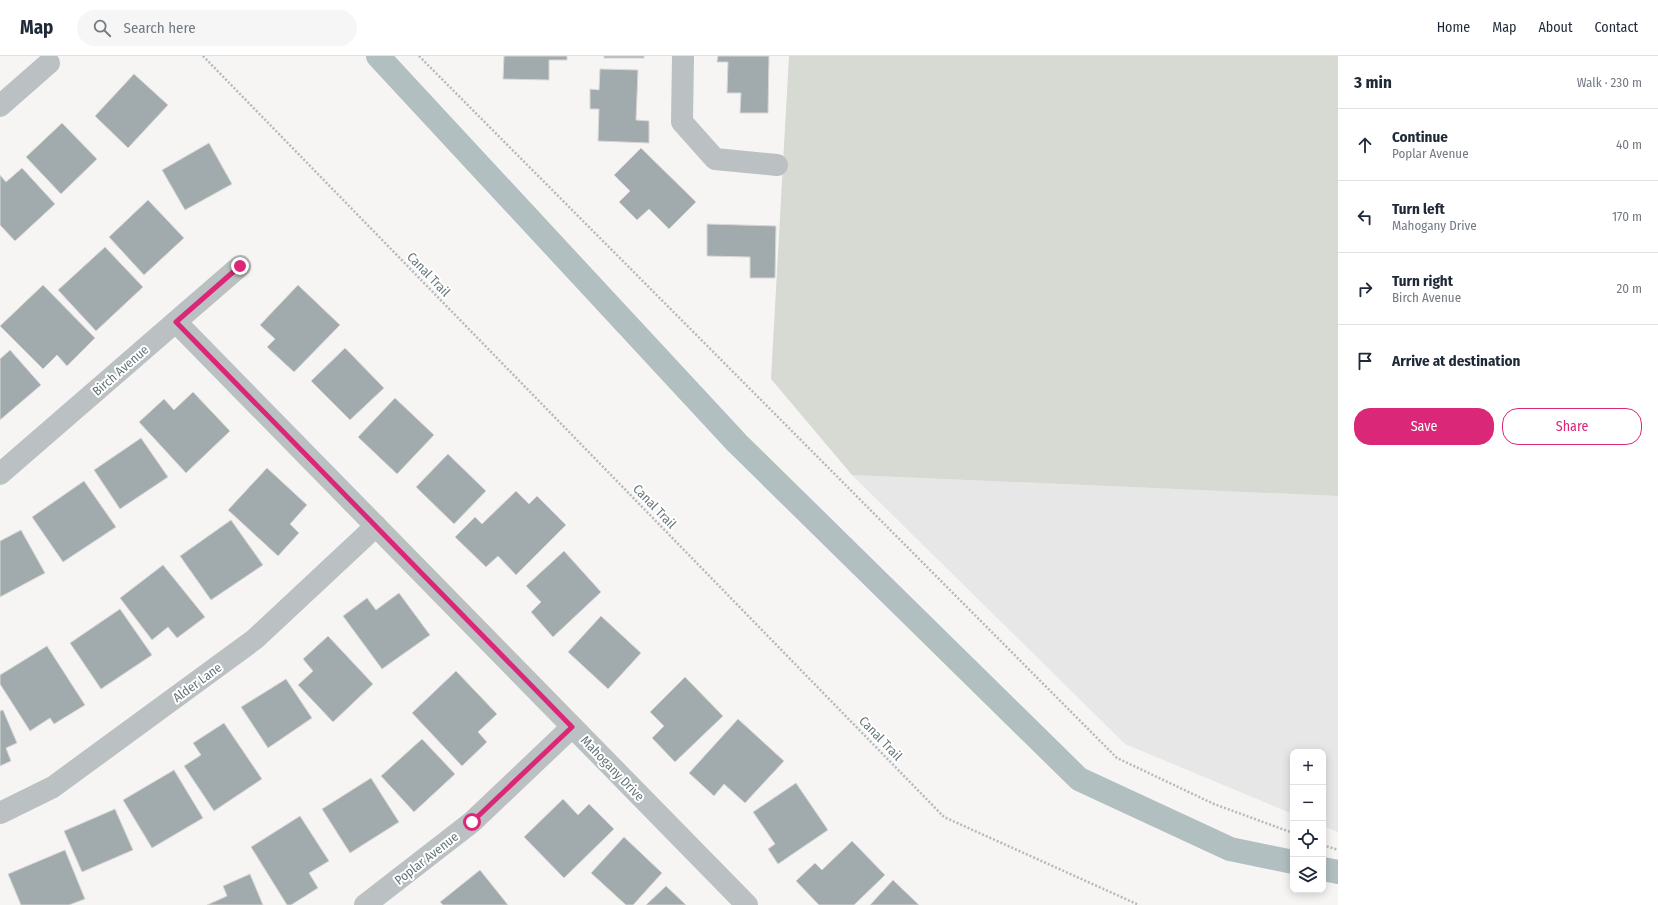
<!DOCTYPE html>
<html lang="en">
<head>
<meta charset="utf-8">
<style>
	body { margin:0; font-family:"Fira Sans Condensed",sans-serif; background:#f6f6f7; color:#1f2937 }
	.controls { position:absolute; right:12px; bottom:12px; display:grid; overflow:hidden; border-radius:8px; box-shadow:0 2px 10px #0003 }
	.controls button { width:36px; height:36px; display:grid; place-items:center; padding:0; border:0; border-bottom:1px solid #e0e1e3; background:#fff; color:#1f2937; font:20px sans-serif }
	.stop { position:absolute; width:12px; height:12px; margin:-9px; border:3px solid #db2777; border-radius:50%; background:#fff }
	.stop.end { background:#db2777; border-color:#fff; box-shadow:0 1px 4px #0008 }
	.list { margin:0; padding:0; list-style:none }
	h2 { display:flex; justify-content:space-between; align-items:center; height:52px; margin:0; padding:0 16px; font-size:17px }
	h2 small { font-size:13px; font-weight:400; color:#747a83 }
	.list li { display:grid; grid-template-columns:26px 1fr auto; gap:12px; align-items:center; box-sizing:border-box; height:72px; padding:0 16px; border-top:1px solid #e0e1e3 }
	.list b { display:block; font-size:15px; white-space:nowrap }
	.list p { margin:0; font-size:13px; white-space:nowrap; color:#747a83 }
	.list em { font-size:13px; font-style:normal; color:#747a83 }
	.actions { display:flex; gap:8px; padding:12px 16px }
	.actions a { flex:1; padding:9px 0; border:1px solid #db2777; border-radius:16px; text-align:center; font-size:14px; color:#db2777 }
	.actions .main { background:#db2777; color:#fff }
	.icon { flex:none; width:22px; height:22px; fill:none; stroke:currentColor; stroke-width:2; stroke-linecap:round; stroke-linejoin:round }
	.map { position:relative; flex:none; width:1338px; height:849px; overflow:hidden }
	header { display:flex; align-items:center; gap:24px; box-sizing:border-box; height:56px; padding:0 20px; background:#fff; border-bottom:1px solid #e0e1e3 }
	header strong { font-size:19px }
	nav { display:flex; gap:22px; margin-inline-start:auto; font-size:14px }
	.search { width:280px; height:36px; background:#f6f6f7; display:flex; align-items:center; gap:10px; box-sizing:border-box; padding:0 14px; border-radius:22px; color:#747a83; font-size:15px }
	main { display:flex }
	aside { flex:1; background:#fff }
	.map>svg:first-child { display:block }
</style>
</head>
<body>
<header>
<strong>Map</strong>
<div class="search"><svg class="icon" aria-label="search" viewBox="0 0 24 24"><circle cx="10" cy="10" r="6"/><path d="M15 15l6 6"/></svg>Search here</div>
<nav><a>Home</a><a>Map</a><a>About</a><a>Contact</a></nav>
</header>
<main>
<div class="map">
<svg width="1338" height="849" viewBox="0 0 1338 849">
	<rect width="100%" height="100%" fill="#f6f5f3"/>
	<!-- built -->
	<polygon fill="#e6e7e6" points="852,419 1338,440 1338,776 1323,770 1323,696 1293,696 1293,758 1125,688"/>
	<!-- green -->
	<polygon fill="#d6dad3" points="789,0 1338,0 1338,440 852,419 771,323"/>
	<g fill="none" stroke-linecap="round" stroke-linejoin="round">
		<!-- canal -->
		<g stroke="#b1bfc1" stroke-width="24">
			<polyline points="378,0 737,387 1079,723 1230,793 1293,806"/>
			<polyline points="1323,813 1338,816"/>
		</g>
	</g>
	<!-- building -->
	<g fill="#a1aaad" stroke="#d7d7d5">
		<polygon points="504,0 567,0 567,4 549,4 549,24 503,23"/>
		<rect x="604" y="0" width="40" height="2"/>
		<polygon points="718,0 769,0 768,57 740,57 741,37 727,37 728,6 717,6"/>
		<polygon points="600,13 638,14 636,64 649,65 649,87 598,85 599,53 590,53 590,33 599,34"/>
		<polygon points="134,18 168,49 128,92 95,60"/>
		<polygon points="62,67 97,103 61,138 26,101"/>
		<polygon points="209,87 232,128 185,154 162,114"/>
		<polygon points="641,92 696,146 669,173 649,153 637,164 619,146 630,135 614,119"/>
		<polygon points="22,112 55,148 15,185 0,169 0,119 6,126"/>
		<polygon points="148,144 184,182 144,219 109,181"/>
		<polygon points="707,168 776,170 775,222 750,222 750,201 707,200"/>
		<polygon points="105,191 143,231 96,275 58,234"/>
		<polygon points="43,229 95,282 67,310 57,299 43,313 0,270"/>
		<polygon points="298,229 340,269 294,316 267,291 275,283 260,269"/>
		<polygon points="345,292 384,332 350,364 311,325"/>
		<polygon points="10,294 41,329 0,364 0,303"/>
		<polygon points="193,336 230,375 186,417 139,366 164,343 174,354"/>
		<polygon points="395,342 434,379 397,418 358,381"/>
		<polygon points="141,382 168,421 120,453 94,414"/>
		<polygon points="448,398 486,435 454,468 416,431"/>
		<polygon points="267,412 307,449 290,468 299,477 278,500 228,454"/>
		<polygon points="84,425 116,471 63,506 32,461"/>
		<polygon points="516,435 529,448 537,440 566,469 516,519 498,500 486,511 455,481 475,461 482,468"/>
		<polygon points="231,464 263,509 211,544 180,500"/>
		<polygon points="21,474 45,517 0,541 0,485"/>
		<polygon points="564,495 601,536 553,581 531,556 541,546 526,530"/>
		<polygon points="163,509 205,561 177,582 168,571 152,584 120,542"/>
		<polygon points="399,537 430,579 382,613 343,560 367,542 376,554"/>
		<polygon points="120,553 152,599 101,633 70,587"/>
		<polygon points="601,560 641,597 608,633 568,596"/>
		<polygon points="328,580 373,628 333,666 298,629 313,615 303,603"/>
		<polygon points="47,590 85,649 54,668 50,662 30,675 0,628 0,619"/>
		<polygon points="456,615 497,658 478,676 487,686 462,710 412,657"/>
		<polygon points="685,621 723,660 675,706 652,682 664,670 650,656"/>
		<polygon points="286,623 312,662 268,692 241,651"/>
		<polygon points="3,654 17,687 6,692 11,705 0,710 0,655"/>
		<polygon points="738,663 784,705 745,747 724,728 714,740 689,717"/>
		<polygon points="224,667 262,723 214,755 184,710 201,699 193,687"/>
		<polygon points="422,683 455,718 414,756 381,720"/>
		<polygon points="174,714 203,762 152,792 123,744"/>
		<polygon points="371,722 399,766 350,797 322,753"/>
		<polygon points="796,727 828,774 778,808 768,793 775,788 753,756"/>
		<polygon points="563,743 578,759 589,748 614,773 564,822 524,781"/>
		<polygon points="115,753 133,794 82,816 64,775"/>
		<polygon points="300,760 329,805 309,817 318,832 291,849 287,849 251,791"/>
		<polygon points="624,781 662,817 633,849 626,849 591,817"/>
		<polygon points="852,785 885,819 854,849 819,849 796,825 815,807 822,814"/>
		<polygon points="65,794 85,843 69,849 21,849 8,818"/>
		<polygon points="480,814 508,849 443,849 440,846"/>
		<polygon points="250,818 263,849 207,849 227,840 223,830"/>
		<polygon points="893,824 919,849 870,849"/>
		<polygon points="666,830 686,849 646,849"/>
	</g>
	<g fill="none" stroke-linecap="round" stroke-linejoin="round">
		<!-- path -->
		<g stroke="#b5b9ba" stroke-width="2.5" stroke-dasharray="2 2" stroke-linecap="butt">
			<polyline points="203,0 944,761 1139,849"/>
			<polyline points="419,0 1117,702 1214,748 1293,777"/>
			<polyline points="1323,789 1338,794"/>
		</g>
		<!-- street -->
		<g stroke="#bbc0c2" stroke-width="22">
			<polyline points="683,0 682,66 715,103 777,109"/>
			<polyline points="0,50 49,7"/>
			<polyline points="176,266 747,849"/>
			<polyline points="0,418 240,210"/>
			<polyline points="0,757 53,731 255,583 376,470"/>
			<polyline points="365,849 472,766 572,671"/>
		</g>
	</g>
	<g fill="none" stroke-linecap="round" stroke-linejoin="round">
		<!-- route -->
		<polyline stroke="#db2777" stroke-width="5" points="240,210 176,266 572,671 472,766"/>
	</g>
	<g text-anchor="middle" stroke-width="4" stroke-linejoin="round" paint-order="stroke">
		<!-- street labels -->
		<g font-size="13" fill="#65757a" stroke="#fff">
			<text transform="translate(429 218) rotate(46)" y="5">Canal Trail</text>
			<text transform="translate(120 314) rotate(-41)" y="5">Birch Avenue</text>
			<text transform="translate(655 450) rotate(46)" y="5">Canal Trail</text>
			<text transform="translate(197 626) rotate(-36)" y="5">Alder Lane</text>
			<text transform="translate(881 682) rotate(46)" y="5">Canal Trail</text>
			<text transform="translate(613 712) rotate(46)" y="5">Mahogany Drive</text>
			<text transform="translate(426 802) rotate(-38)" y="5">Poplar Avenue</text>
		</g>
	</g>
</svg>
<div class="controls">
<button>+</button>
<button>−</button>
<button><svg class="icon" aria-label="locate" viewBox="0 0 24 24"><circle cx="12" cy="12" r="6"/><path d="M12 2v4M12 18v4M2 12h4M18 12h4"/></svg></button>
<button><svg class="icon" aria-label="layers" viewBox="0 0 24 24"><path d="M12 4l9 5-9 5-9-5zM3 14l9 5 9-5"/></svg></button>
</div>
<div class="stop" style="left:472px;top:766px"></div>
<div class="stop end" style="left:240px;top:210px"></div>
</div>
<aside>
<h2>3 min<small>Walk · 230 m</small></h2>
<ul class="list">
<li><svg class="icon" aria-label="ahead" viewBox="0 0 24 24"><path d="M12 20V5M6 11l6-6 6 6"/></svg><div><b>Continue</b><p>Poplar Avenue</p></div><em>40 m</em></li>
<li><svg class="icon" aria-label="left" viewBox="0 0 24 24"><path d="M17 20v-9H6M10 6l-5 5 5 5"/></svg><div><b>Turn left</b><p>Mahogany Drive</p></div><em>170 m</em></li>
<li><svg class="icon" aria-label="right" viewBox="0 0 24 24"><path d="M7 20v-9h11M14 6l5 5-5 5"/></svg><div><b>Turn right</b><p>Birch Avenue</p></div><em>20 m</em></li>
<li><svg class="icon" aria-label="arrive" viewBox="0 0 24 24"><path d="M6 21V4h12l-3 4 3 4H6"/></svg><div><b>Arrive at destination</b></div></li>
</ul>
<div class="actions"><a class="main">Save</a><a>Share</a></div>
</aside>
</main>
</body>
</html>
